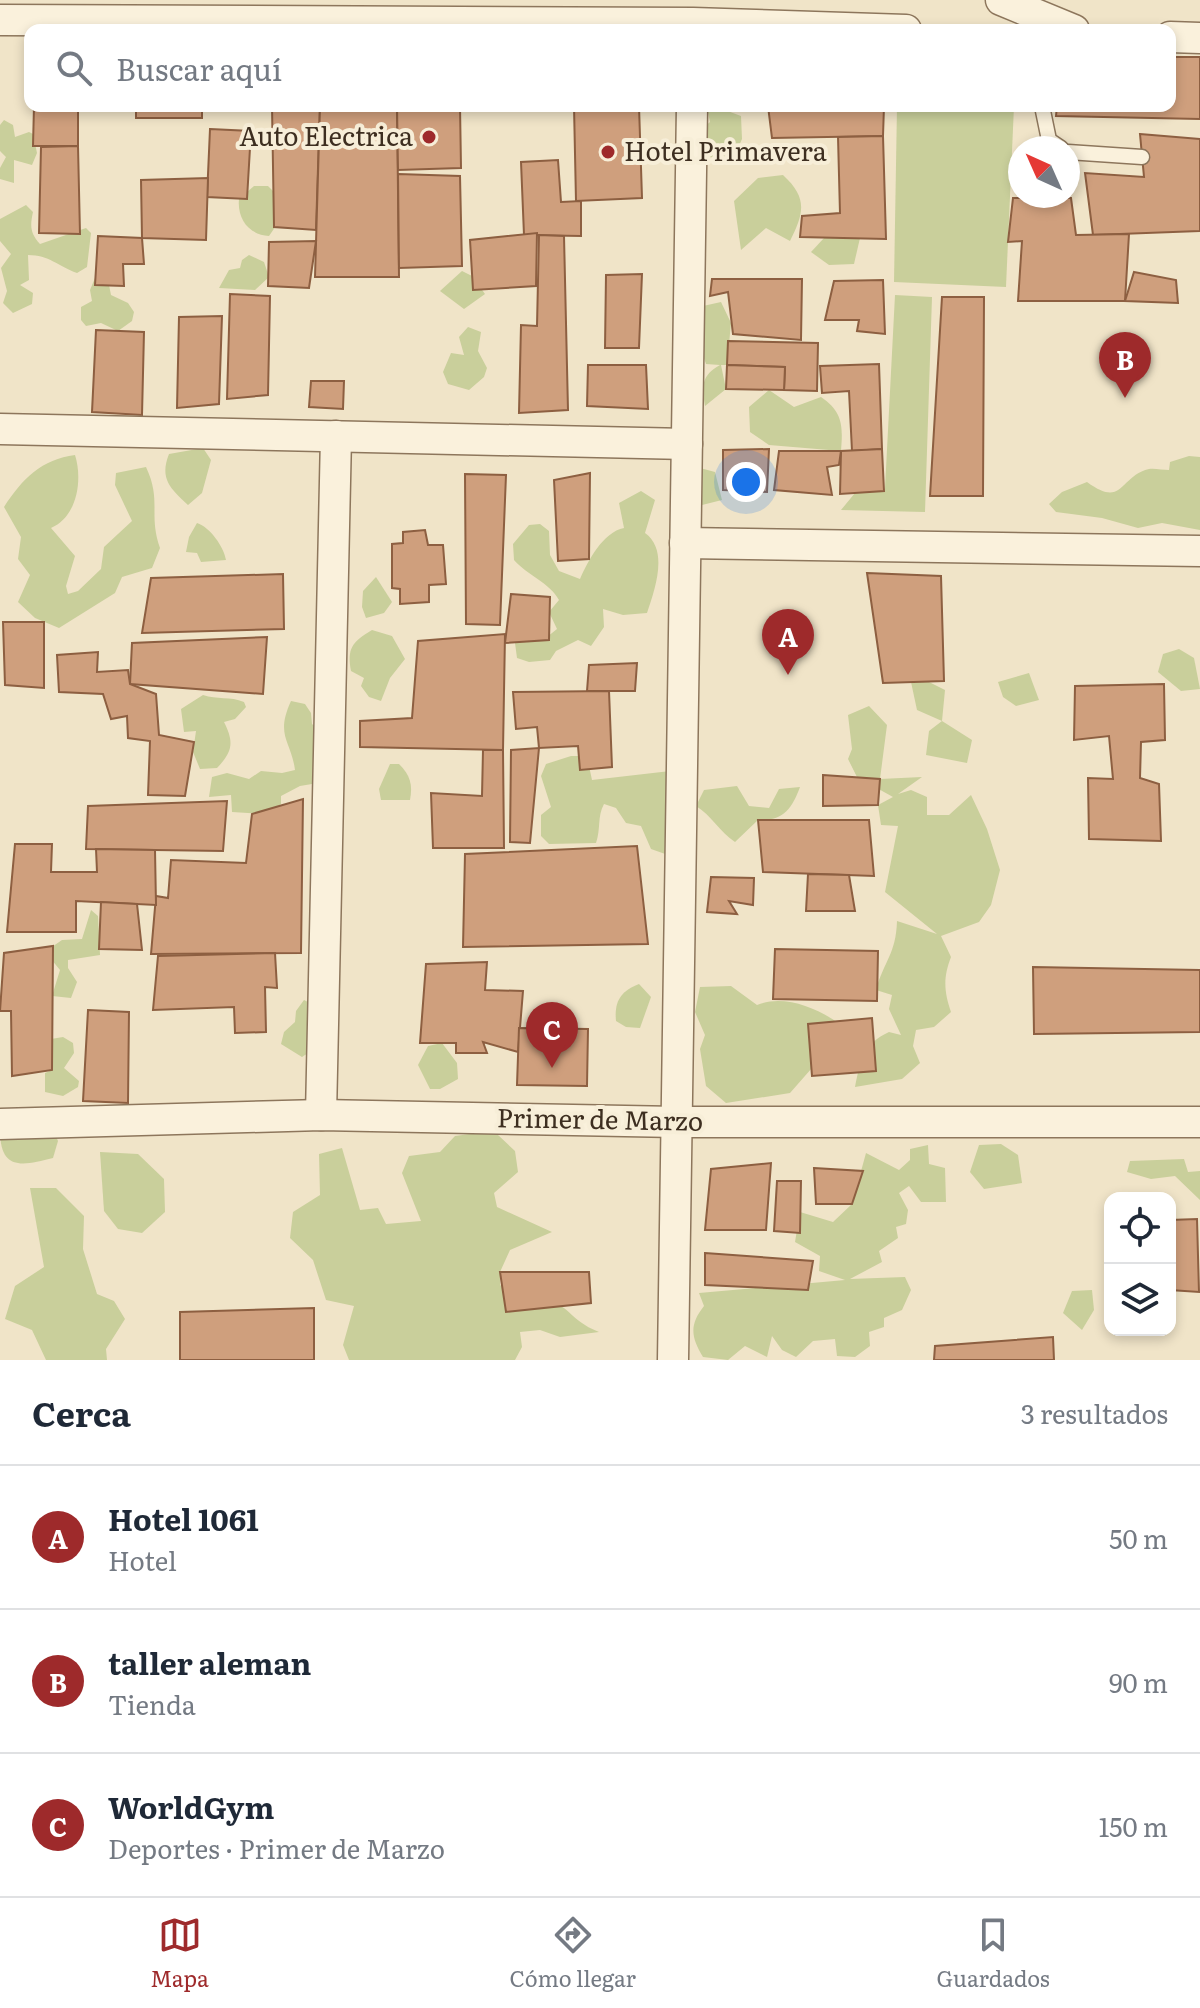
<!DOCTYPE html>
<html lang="es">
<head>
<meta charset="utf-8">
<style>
	body { margin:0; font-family:Literata,serif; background:#f2f2f3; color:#1f2937 }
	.controls { position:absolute; right:24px; bottom:24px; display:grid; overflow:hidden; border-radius:16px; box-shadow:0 4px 12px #0003 }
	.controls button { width:72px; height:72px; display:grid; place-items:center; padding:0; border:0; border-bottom:2px solid #e0e1e3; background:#fff; color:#1f2937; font:40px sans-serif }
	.compass { position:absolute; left:1008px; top:136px; width:72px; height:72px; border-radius:50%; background:#fff; box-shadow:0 4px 12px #0003; rotate:315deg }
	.you { position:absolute; left:746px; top:482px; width:28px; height:28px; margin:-20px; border:6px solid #fff; border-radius:50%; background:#1a73e8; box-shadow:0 0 0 12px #1a73e833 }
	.badge { display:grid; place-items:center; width:52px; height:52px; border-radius:50%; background:#9e2a2b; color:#fff; font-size:26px; font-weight:700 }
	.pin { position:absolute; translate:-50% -66px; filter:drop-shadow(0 2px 4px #0008) }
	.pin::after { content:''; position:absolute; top:42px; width:28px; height:24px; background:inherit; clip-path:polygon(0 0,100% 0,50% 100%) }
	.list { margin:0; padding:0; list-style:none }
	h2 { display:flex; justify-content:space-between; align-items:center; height:104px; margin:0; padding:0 32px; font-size:34px }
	h2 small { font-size:26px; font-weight:400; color:#747a83 }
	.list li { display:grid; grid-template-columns:52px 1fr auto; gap:24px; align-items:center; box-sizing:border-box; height:144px; padding:0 32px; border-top:2px solid #e0e1e3 }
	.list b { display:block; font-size:30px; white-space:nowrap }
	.list p { margin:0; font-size:26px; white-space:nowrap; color:#747a83 }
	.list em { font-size:26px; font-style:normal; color:#747a83 }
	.icon { flex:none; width:44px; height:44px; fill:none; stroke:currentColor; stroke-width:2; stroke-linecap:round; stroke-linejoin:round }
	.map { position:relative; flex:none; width:1200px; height:1360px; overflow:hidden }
	.search { position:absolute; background:#fff; box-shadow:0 4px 12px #0003; left:24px; right:24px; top:24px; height:88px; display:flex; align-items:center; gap:20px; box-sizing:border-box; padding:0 28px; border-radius:16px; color:#747a83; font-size:30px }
	.sheet { height:536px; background:#fff }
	nav { display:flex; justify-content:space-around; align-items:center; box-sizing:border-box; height:112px; border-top:2px solid #e0e1e3; background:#fff; font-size:22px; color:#747a83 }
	nav a { display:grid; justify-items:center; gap:4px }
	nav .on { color:#9e2a2b }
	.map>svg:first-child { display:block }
</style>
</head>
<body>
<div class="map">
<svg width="1200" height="1360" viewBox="0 0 1200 1360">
	<rect width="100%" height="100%" fill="#f0e4c8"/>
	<!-- green -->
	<g fill="#c9cf9b">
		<polygon points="714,106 741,116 742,139 733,159 705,157 691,139 710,122 708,112"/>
		<polygon points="897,106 1014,106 1006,287 894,282"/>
		<polygon points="4,120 13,125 15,137 29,132 33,134 37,153 32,165 14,160 14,183 0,179 0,168 6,157 0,151 0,125"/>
		<path d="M783 175C808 198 804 213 790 241L766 228 741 250 734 201 758 178Z"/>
		<path d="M254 186H268L282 200 280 220 269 236C249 235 237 219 239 199Z"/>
		<path d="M26 205 33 212C30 226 30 233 40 244L86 228 91 233 87 267 77 273C58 266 49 255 28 255L29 280 20 285 33 293 32 304 13 313 3 303 7 291 1 268 11 254 0 241V219Z"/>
		<polygon points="825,237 860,238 854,264 829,265 811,252"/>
		<polygon points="249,255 264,262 269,277 255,290 219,288 229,270 240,268 242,260"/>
		<polygon points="462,271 472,276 485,294 464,309 440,291"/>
		<polygon points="95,278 109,285 111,295 128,303 134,312 132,321 118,331 101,323 86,326 81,320 81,307 92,301 90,290"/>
		<polygon points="895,295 932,297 925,512 841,510 855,493 884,491 885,488"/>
		<path d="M721 302 731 323 727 365H721L726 389 705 406C702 385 701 376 720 365L706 364 701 349 703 306Z"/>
		<polygon points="468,327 481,332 478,351 487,368 484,377 469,390 448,384 443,372 451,353 464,355 459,337"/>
		<path d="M769 390 794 407 821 397C843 412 843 426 841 451L769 445 750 432 749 407Z"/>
		<path d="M203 448 211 460 202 493 188 505C171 489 159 479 169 454Z"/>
		<path d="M75 455C83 480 77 517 51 528L75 556 66 586 68 594 78 591 101 569 104 547 132 521 115 485 116 473 146 467C162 501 148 514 160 548L152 568 122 577 115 593 59 628 35 618 18 602 30 575 18 559 21 537 4 507C22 479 42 459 75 455Z"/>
		<path d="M1189 456 1200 457V530L1162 523 1138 528 1102 518 1056 512 1049 504 1062 492 1087 482C1124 509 1119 476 1149 469 1154 468 1163 470 1169 470L1170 462Z"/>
		<polygon points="700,468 715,472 722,500 694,507"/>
		<path d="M641 491 655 500 645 533C669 550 655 589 647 613L623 615 603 609 604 627 591 646 578 640 556 651 550 660 529 662 517 658 515 643 528 635 542 641 557 629 549 612 559 600C550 583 527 575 514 560L513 544 529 525 540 524 549 531 550 555 559 571 580 579C588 561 603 532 624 528L619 503Z"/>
		<path d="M197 523C210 527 224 547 226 560L201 562 197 553 186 552 189 537Z"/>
		<polygon points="376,577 392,602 384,613 366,618 362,607 363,591"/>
		<path d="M372 630 392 636 405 659 390 678 381 701 369 697 361 686 364 678 351 671C347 648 352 642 372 630Z"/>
		<polygon points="1179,649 1194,658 1200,689 1181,691 1158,672 1163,654"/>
		<polygon points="1029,673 1039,700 1016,706 1003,697 998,682"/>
		<polygon points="927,681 945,690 942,721 972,740 967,763 926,755 929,731 942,721 917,710 911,682"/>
		<path d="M203 695C217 700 230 696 244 702L246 707 235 719 224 722C234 742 233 751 217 768L200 769 193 752 196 731 184 732 181 709Z"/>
		<path d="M291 701 305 704 311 713 312 724 320 731 318 783 300 786 281 796V804L266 814 232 812 231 795 209 797 212 777 227 773 249 779 261 771 282 773 295 770C291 740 275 736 291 701Z"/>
		<path d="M869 706 887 725 880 779 922 777 898 794 911 790 927 797V815H949L971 795 987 829 1000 870 991 905 979 922 941 936 951 957C943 978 944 991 951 1012L934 1027 916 1030 913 1046 920 1063 902 1079 855 1087C860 1062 864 1043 889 1032L901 1035 889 1009 892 995 876 990C884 961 896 954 897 921L937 934 885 892 898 826 881 825 878 805 893 797 857 777 848 759 852 749 848 715Z"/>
		<path d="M571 756H579L589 766 592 780 679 770 668 855 651 849 641 826 626 823 616 808 604 804C597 817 601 829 596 843L549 844 541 836V815L551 807 541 776 546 764Z"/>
		<path d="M390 764H399C410 775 413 784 410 800H381L379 789Z"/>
		<path d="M737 786 749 806 769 808 779 789 800 787C792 809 783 821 758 820L735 842C719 831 712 816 696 806L704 790Z"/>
		<polygon points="91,910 98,916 100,955 68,960 68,968 77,982 71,998 52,996 60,970 51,959 49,949 62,940 82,939"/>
		<path d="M639 984 651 997 640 1028 626 1027 616 1021C614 1001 621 991 639 984Z"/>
		<path d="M731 986 757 1005C784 994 817 1008 840 1024L826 1052 790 1093 726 1103 706 1086 700 1049 705 1035 695 1012 700 987Z"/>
		<polygon points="304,1000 318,1007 311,1051 302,1057 281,1044 284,1032 295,1022 296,1011"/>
		<polygon points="63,1037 73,1043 74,1053 64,1068 79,1081 78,1087 63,1096 45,1092 45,1073 52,1070 51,1039"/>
		<polygon points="442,1043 457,1063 458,1079 440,1089 430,1089 418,1065 428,1046"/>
		<path d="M47 1115 58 1141 53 1158C22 1166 0 1171 0 1130Z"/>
		<path d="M477 1133 497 1134 515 1151 518 1172 494 1193 497 1207 552 1232 510 1250 500 1272V1285L525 1303C571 1295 562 1318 599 1332L560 1337 540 1330 520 1332 522 1347 515 1360H349L343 1345 354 1306 326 1300 313 1260 290 1238 293 1212 320 1195 319 1154 342 1148 360 1210 378 1208 386 1224 421 1221 402 1173 409 1156 440 1152 455 1136Z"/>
		<polygon points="1001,1144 1018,1155 1022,1183 984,1189 970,1172 979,1145"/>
		<path d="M928 1145 929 1164 945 1168 946 1202H921L909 1186 899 1193 908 1210 906 1224 896 1227 898 1238 879 1251 882 1262 850 1279 905 1277 911 1290 902 1310 884 1318V1327L869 1332 870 1346 855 1357 837 1356 835 1339 813 1341 796 1357 782 1350 772 1336 767 1357 745 1346 728 1360 703 1357C691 1337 689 1325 704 1306L699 1293 845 1280 819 1271 820 1256 795 1242 800 1212 833 1222 852 1204 866 1153 899 1170 910 1160V1149Z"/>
		<polygon points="100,1152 138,1154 164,1179 165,1212 142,1233 118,1229 104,1211"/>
		<polygon points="1184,1159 1188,1172 1200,1171 1200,1200 1175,1176 1151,1179 1127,1172 1130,1161"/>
		<polygon points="30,1188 56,1188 84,1216 83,1249 97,1294 114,1301 125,1319 106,1349 107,1360 46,1360 32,1330 5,1319 15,1286 44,1267"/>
		<polygon points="1092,1290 1094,1310 1082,1330 1063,1313 1072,1291"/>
	</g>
	<!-- building -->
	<g fill="#cf9f7d" stroke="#8d5f41" stroke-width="2">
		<polygon points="1170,57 1200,57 1200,119 1056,116 1057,106 1170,106"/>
		<polygon points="34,106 78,106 78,146 33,146"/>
		<rect x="136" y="106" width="66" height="12"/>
		<polygon points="272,106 320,106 316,230 274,227"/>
		<polygon points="320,106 397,106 399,277 315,277"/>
		<polygon points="397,106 460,106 461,168 398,170"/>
		<polygon points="574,106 639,106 642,198 576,201"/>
		<polygon points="768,106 884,106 883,136 772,138"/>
		<polygon points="210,129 251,131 247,199 207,197"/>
		<polygon points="1140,134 1200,139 1200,231 1093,235 1085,173 1144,177"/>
		<polygon points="883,136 886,239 800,237 802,216 840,213 838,137"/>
		<polygon points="78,146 80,234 39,233 41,147"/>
		<polygon points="558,160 561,202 581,201 581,236 524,235 521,162"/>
		<polygon points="398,174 460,176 462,266 399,268"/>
		<polygon points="208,178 206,240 142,238 141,180"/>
		<polygon points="1013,198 1071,198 1076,235 1129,234 1125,301 1018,301 1022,241 1008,242"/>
		<polygon points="537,233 536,286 473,290 470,240"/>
		<polygon points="539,235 564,236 568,410 519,413 521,325 537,326"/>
		<polygon points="98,236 142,238 144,264 123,264 124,286 95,285"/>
		<polygon points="316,241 309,288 268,286 269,242"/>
		<polygon points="1134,272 1176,280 1178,303 1125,301"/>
		<polygon points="642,274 639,348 605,348 606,275"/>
		<polygon points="712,279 802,279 801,340 733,334 728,292 710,296"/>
		<polygon points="883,280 885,334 857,331 859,320 825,320 834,281"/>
		<polygon points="230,294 270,296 268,395 227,399"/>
		<polygon points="942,297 984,297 983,496 930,496"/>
		<polygon points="222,316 219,404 177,408 179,317"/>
		<polygon points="96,330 144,332 142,415 92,412"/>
		<polygon points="728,341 818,343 817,391 784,390 785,367 727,365"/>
		<polygon points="879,364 882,449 852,451 849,391 822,393 820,366"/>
		<polygon points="588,365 646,365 648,409 587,406"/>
		<polygon points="727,365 785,367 784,390 726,389"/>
		<polygon points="311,381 344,381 343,409 309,407"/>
		<polygon points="769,449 767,492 723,490 723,450"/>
		<polygon points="882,449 884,491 840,494 841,451"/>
		<polygon points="779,451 841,451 839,465 827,467 832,495 774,490"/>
		<polygon points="590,473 589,559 558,561 554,480"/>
		<polygon points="465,474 506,475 500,625 466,624"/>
		<polygon points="425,530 428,545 443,545 446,584 429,585 429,602 400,604 400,589 392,588 392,544 403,543 403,532"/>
		<polygon points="867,573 941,576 944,681 883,683"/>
		<polygon points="283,574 284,629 142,633 151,578"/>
		<polygon points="511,594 550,597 549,640 505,643"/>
		<polygon points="3,622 44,622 44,688 5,685"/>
		<polygon points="505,634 503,750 360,747 360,721 412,718 418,641"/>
		<polygon points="267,637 263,694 130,684 132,643"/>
		<polygon points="98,652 97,672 128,670 130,684 156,694 159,735 194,742 185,796 148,795 150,741 128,738 127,716 111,719 103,694 59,692 57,655"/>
		<polygon points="637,663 635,691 587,691 589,665"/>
		<polygon points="1164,684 1165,740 1141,742 1140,778 1159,784 1161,841 1089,839 1088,778 1113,779 1109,736 1074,740 1075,686"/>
		<polygon points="609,691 612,767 580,770 578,746 539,748 537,727 516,729 513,692"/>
		<polygon points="539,748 530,843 510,842 511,750"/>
		<polygon points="483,750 503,750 504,848 433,848 431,793 482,796"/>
		<polygon points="823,775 880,779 878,805 823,806"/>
		<polygon points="303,799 301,953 151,954 156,896 168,898 171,860 246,863 252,814"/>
		<polygon points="227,801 223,851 86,849 88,806"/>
		<polygon points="758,820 869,820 874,876 763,872"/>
		<polygon points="15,844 52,844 51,872 97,872 96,849 155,850 156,905 76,901 76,932 7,932"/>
		<polygon points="637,846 648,944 463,947 465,854"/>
		<polygon points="808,874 849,875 855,911 806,911"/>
		<polygon points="711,877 754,878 753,905 729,901 737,914 707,912"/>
		<polygon points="101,902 137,904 142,950 99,949"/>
		<polygon points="53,946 52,1070 12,1076 11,1011 0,1011 4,953"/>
		<polygon points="775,949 878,951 877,1001 773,999"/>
		<polygon points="275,953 277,988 265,987 266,1032 235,1033 234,1007 153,1010 158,956"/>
		<polygon points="487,962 485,990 523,991 518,1052 483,1042 487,1053 456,1053 456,1043 420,1043 426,964"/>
		<polygon points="1033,967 1200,970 1200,1032 1034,1034"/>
		<polygon points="88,1010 129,1012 128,1103 83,1101"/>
		<polygon points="872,1018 876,1071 812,1076 808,1024"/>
		<polygon points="519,1028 588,1029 587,1086 517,1085"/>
		<polygon points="771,1163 766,1230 705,1230 711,1169"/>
		<polygon points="814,1168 863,1171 852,1204 816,1204"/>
		<polygon points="777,1181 801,1181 800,1233 774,1231"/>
		<polygon points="1197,1219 1199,1292 1170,1290 1170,1220"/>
		<polygon points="705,1253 813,1261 808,1290 705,1285"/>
		<polygon points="500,1272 589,1272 591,1303 506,1312"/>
		<polygon points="314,1308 314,1360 180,1360 180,1312"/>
		<polygon points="1053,1337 1054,1360 934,1360 935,1346"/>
	</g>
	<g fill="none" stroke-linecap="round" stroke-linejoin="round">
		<defs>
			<g id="service">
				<polyline points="1042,106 1049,140 1061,148"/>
				<polyline points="1068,152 1142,157"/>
			</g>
			<g id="minor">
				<polyline points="1001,0 1074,30"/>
				<polyline points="0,20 693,23 906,30"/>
				<polyline points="1170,37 1200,38"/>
				<polyline points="0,429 687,444"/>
				<polyline points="685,543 1200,551"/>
				<polyline points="321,1115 336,436"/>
				<polyline points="0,1124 321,1115 677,1122 1200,1122"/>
				<polyline points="673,1360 692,106"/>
			</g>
		</defs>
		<!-- service casing -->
		<use href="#service" stroke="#8d765c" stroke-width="17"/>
		<!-- minor casing -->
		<use href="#minor" stroke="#8d765c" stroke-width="33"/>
		<!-- service -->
		<use href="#service" stroke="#faf1dc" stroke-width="14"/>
		<!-- minor -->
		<use href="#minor" stroke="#faf1dc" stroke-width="30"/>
	</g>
	<!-- markers -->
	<g fill="#9e2a2b" stroke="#f7eed8" stroke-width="3">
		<circle cx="429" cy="137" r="8"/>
		<circle cx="608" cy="152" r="8"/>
	</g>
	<g text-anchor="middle" stroke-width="8" stroke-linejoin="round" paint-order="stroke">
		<!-- poi labels -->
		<g font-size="26" fill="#3d2e20" stroke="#f7eed8" text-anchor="end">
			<text x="413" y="146">Auto Electrica</text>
			<text x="624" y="161" text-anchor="start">Hotel Primavera</text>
		</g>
		<!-- street labels -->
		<g font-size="26" fill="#3d2e20" stroke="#f7eed8">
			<text transform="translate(600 1120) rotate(1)" y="9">Primer de Marzo</text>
		</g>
	</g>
</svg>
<div class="controls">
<button><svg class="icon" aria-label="locate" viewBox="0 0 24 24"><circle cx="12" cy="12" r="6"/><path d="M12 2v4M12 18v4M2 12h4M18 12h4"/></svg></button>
<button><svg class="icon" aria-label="layers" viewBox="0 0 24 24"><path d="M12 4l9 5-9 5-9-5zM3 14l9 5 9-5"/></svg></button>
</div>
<svg class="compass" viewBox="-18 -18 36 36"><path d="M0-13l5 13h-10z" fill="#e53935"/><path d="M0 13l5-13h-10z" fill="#747a83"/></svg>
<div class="you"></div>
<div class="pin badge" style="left:788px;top:675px">A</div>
<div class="pin badge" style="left:1125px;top:398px">B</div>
<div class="pin badge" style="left:552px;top:1068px">C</div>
<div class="search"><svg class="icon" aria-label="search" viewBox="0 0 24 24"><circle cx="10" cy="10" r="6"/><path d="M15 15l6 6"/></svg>Buscar aquí</div>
</div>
<section class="sheet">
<h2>Cerca<small>3 resultados</small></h2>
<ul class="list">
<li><span class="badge">A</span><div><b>Hotel 1061</b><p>Hotel</p></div><em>50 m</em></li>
<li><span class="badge">B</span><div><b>taller aleman</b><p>Tienda</p></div><em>90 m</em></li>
<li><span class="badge">C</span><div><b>WorldGym</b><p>Deportes · Primer de Marzo</p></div><em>150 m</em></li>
</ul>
</section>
<nav>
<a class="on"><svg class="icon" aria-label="map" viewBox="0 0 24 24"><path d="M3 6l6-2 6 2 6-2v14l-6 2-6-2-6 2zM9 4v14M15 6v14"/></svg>Mapa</a>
<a><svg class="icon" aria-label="directions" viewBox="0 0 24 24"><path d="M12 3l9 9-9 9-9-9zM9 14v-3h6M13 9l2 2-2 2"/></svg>Cómo llegar</a>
<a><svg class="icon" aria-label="saved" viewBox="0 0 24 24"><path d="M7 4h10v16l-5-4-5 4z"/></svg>Guardados</a>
</nav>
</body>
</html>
